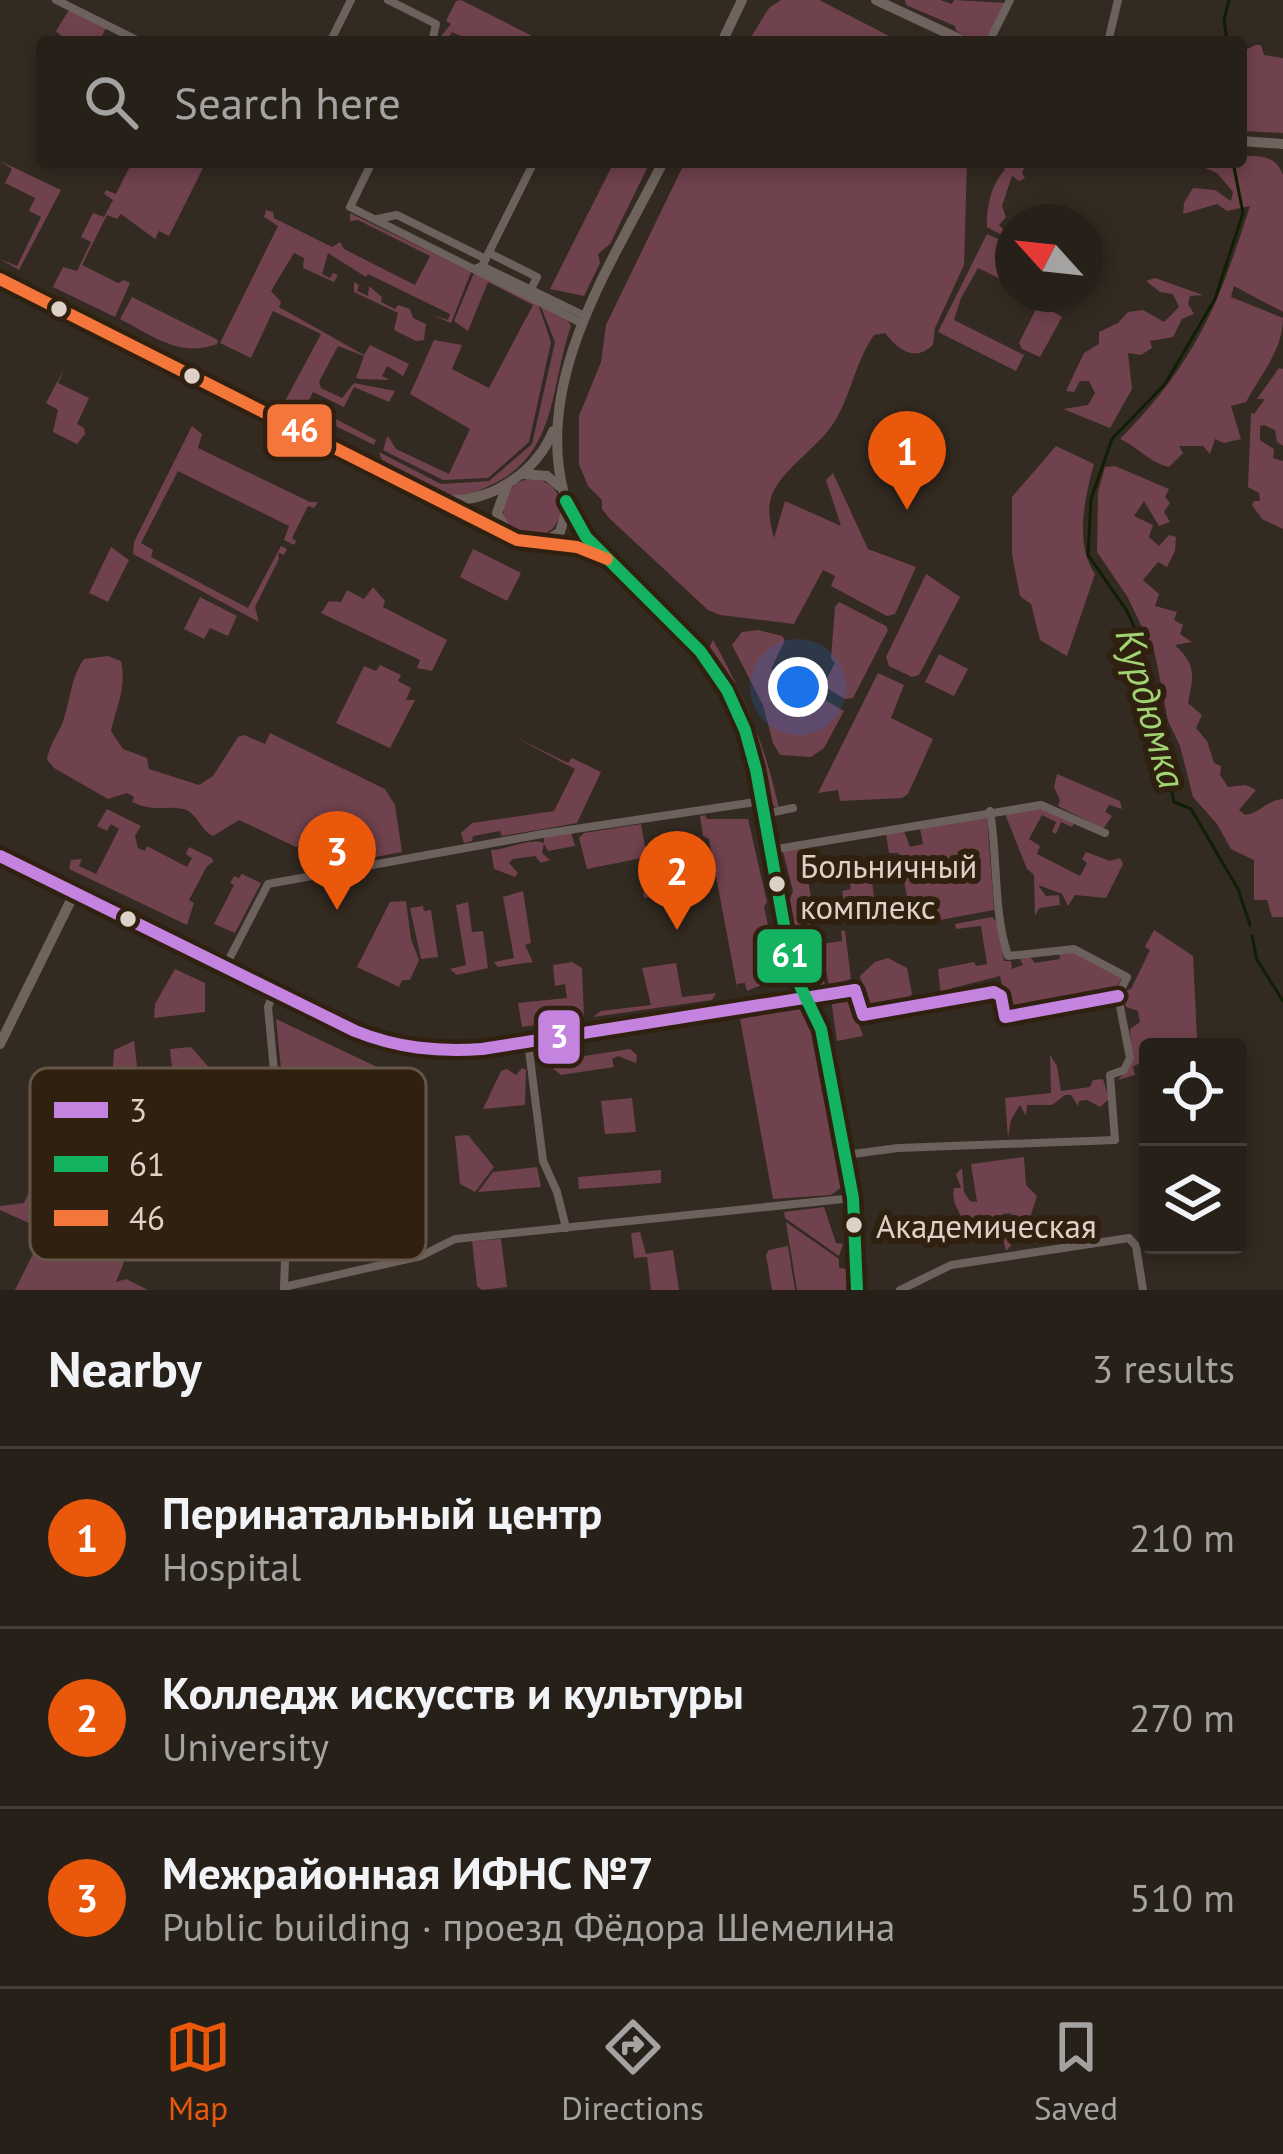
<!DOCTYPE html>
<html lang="en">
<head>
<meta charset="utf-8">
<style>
	body { margin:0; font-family:"PT Sans",sans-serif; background:#322d26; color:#f1f3f6 }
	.controls { position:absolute; right:36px; bottom:36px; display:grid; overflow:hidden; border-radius:12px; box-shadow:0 6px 18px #0003 }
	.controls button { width:108px; height:108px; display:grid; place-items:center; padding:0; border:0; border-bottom:3px solid #423e38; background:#262019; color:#f1f3f6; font:60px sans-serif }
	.compass { position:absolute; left:995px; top:204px; width:108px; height:108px; border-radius:50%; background:#262019; box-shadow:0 6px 18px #0003; rotate:297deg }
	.you { position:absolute; left:798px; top:687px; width:42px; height:42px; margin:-30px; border:9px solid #fff; border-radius:50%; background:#1a73e8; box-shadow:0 0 0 18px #1a73e833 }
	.badge { display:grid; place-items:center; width:78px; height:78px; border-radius:50%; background:#ea580c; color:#fff; font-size:39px; font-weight:700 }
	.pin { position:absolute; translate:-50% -99px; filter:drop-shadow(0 3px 6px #0008) }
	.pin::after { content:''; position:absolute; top:63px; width:42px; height:36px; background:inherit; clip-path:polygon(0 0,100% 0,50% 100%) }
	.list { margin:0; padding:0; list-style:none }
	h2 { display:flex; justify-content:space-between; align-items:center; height:156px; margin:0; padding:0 48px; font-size:51px }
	h2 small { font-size:39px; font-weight:400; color:#a4a3a2 }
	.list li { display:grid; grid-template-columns:78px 1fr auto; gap:36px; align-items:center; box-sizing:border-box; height:180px; padding:0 48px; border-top:3px solid #423e38 }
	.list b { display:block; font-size:45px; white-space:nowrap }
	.list p { margin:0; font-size:39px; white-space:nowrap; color:#a4a3a2 }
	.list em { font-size:39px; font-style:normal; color:#a4a3a2 }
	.icon { flex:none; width:66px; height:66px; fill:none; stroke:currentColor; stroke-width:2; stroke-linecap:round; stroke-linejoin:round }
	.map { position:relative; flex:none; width:1283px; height:1290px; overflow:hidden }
	.search { position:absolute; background:#262019; box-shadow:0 6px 18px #0003; left:36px; right:36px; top:36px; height:132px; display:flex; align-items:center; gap:30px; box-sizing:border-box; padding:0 42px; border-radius:12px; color:#a4a3a2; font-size:45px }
	.sheet { height:696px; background:#262019 }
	nav { display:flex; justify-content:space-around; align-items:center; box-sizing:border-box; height:168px; border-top:3px solid #423e38; background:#262019; font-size:33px; color:#a4a3a2 }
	nav a { display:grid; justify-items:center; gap:6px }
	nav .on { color:#ea580c }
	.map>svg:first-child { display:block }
</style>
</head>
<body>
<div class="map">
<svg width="1283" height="1290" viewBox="0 0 1283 1290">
	<rect width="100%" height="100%" fill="#332a21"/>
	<!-- green -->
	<g fill="#70424e">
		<polygon points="461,0 542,41 542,42 474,42 452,32 448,38 455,42 436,42 451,24 446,21 456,1"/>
		<polygon points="781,0 819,0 901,42 748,42 769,8"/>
		<polygon points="905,0 940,0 952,4 954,0 1006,3 986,42 976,42 956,31 955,26 906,5"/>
		<path d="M69 10 106 28 99 42C83 42 67 44 56 31Z"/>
		<polygon points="1256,45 1261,45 1264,55 1283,58 1283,133 1241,131 1241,52"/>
		<path d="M1241 156C1261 156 1276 155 1283 175V312L1234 286 1231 297 1283 318C1283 350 1262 372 1246 402L1231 406 1241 439 1224 443 1215 439 1210 454 1203 446H1179L1183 453 1169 467C1150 463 1138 447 1120 439 1195 363 1218 307 1250 206L1227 211 1217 204 1183 214 1184 203 1193 188 1215 190 1231 201 1233 192 1217 173 1203 167 1241 162Z"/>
		<polygon points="0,161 61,190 19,270 0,259 17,266 41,217 29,211 35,198 5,183 12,169"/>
		<polygon points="132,162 206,162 169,236 159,231 155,239 121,214 117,219 107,215 82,265 118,283 124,280 130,283 115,317 53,287 63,267 77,271 91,242 81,237 93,213 104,217 113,200 104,194 106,190 116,194"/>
		<polygon points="614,162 650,162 610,244 598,254 600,263 584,296 550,289"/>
		<path d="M685 162H967L964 265 935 328 933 345C914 363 898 349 885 333L874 335C855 363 852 392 835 421 819 447 787 465 773 492 766 508 770 522 774 538L785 501 841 526 826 480 833 473 868 549 916 567 895 614 887 616 831 586 835 576 823 570 794 624 720 615 708 610 609 518 602 509V500L588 486 579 464V416L601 362 606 325Z"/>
		<path d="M1000 162H1027L1022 173 1025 178 1019 181 1012 176 1002 206 1006 217 999 225 1009 235 1013 231V241L987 227C986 208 992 182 1005 170Z"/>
		<polygon points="266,210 273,212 274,218 332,247 340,242 344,249 415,285 430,256 358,220 350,221 350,213 471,272 451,323 432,315 448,320 450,314 368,274 366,277 328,253 322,274 330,278 333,273 338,275 334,282 303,268 304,258 294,253 271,291 281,302 279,307 364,355 370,345 409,364 403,376 387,366 382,376 390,380 361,379 356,378 364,356 338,346 319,382 321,388 342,398 354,383 395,391 389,402 354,387 344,407 313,392 307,404 376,440 374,445 285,401 321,334 273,311 251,358 220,343 278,226 264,217"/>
		<polygon points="987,234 1013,246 1013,277 1007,282 978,268 961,298 954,320 1024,355 1016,371 938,332"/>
		<polygon points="474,273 538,304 551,342 529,442 488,478 443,480 383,450 387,438 379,448 388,436 396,449 449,474 470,429 410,394 434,340 462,345 452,369 489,388 533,305 488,282 468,331 454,321"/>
		<polygon points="1155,278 1203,295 1190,296 1188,304 1194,314 1182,319 1173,337 1150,341 1152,348 1141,355 1128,353 1132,389 1110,428 1063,409 1088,405 1095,393 1089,381 1080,381 1074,392 1066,391 1084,353 1099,344 1099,332 1118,323 1128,312 1143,310 1164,322 1179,307 1173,294 1160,292 1146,281"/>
		<polygon points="354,282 359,285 357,291 368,296 369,286 382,297 381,302 395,309 398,305 410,309 413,318 426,324 424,340 416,341 394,330 398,313 354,292"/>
		<path d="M132 297 218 340 217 344C180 358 153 336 120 319Z"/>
		<polygon points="1044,306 1062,317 1040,357 1022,349 1019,343 1036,309"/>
		<path d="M541 307 568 321 571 326C550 386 558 453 493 484 479 491 464 499 449 494 426 487 403 471 382 460L379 452 441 484 489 481 532 444 555 342Z"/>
		<polygon points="1279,368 1283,369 1283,446 1277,442 1275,430 1264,425 1260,426 1260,440 1274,449 1273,458 1283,461 1283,529 1262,519 1252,505 1254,501 1260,501 1259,493 1248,487 1251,413 1254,414 1265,399 1257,399"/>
		<polygon points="64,369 58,383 89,398 77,424 84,428 85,434 77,444 53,432 58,410 46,403"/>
		<polygon points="192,426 202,434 198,448 310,502 318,502 314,508 308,506 292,538 296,541 294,545 284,540 289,526 178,471 141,543 153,550 151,557 248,608 281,546 287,549 284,555 278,553 279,559 255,607 259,622 133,554 134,542"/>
		<path d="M1056 446 1094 464C1085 497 1074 544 1095 574L1067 656 1040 640 1031 604 1020 596 1012 554V497Z"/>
		<path d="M1115 466 1169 489 1165 497 1170 503 1164 512 1170 522 1159 526 1144 501 1134 516 1153 525 1149 537 1159 546 1169 535 1176 537 1175 551 1167 567 1158 562 1143 580 1159 594 1155 606 1177 612 1174 620 1183 625 1180 634 1192 642 1175 645C1196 665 1194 675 1188 703L1202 715 1196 728 1207 741 1214 763 1221 766 1220 775 1228 787 1246 785 1256 790 1239 810 1245 815C1260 813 1268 800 1283 799V917H1272L1267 900H1254V860L1231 849 1217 824 1193 797 1180 746 1168 721 1155 654 1127 596 1097 552 1098 492 1105 467Z"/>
		<circle cx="532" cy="508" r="29"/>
		<polygon points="111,547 129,560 108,602 89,593"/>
		<polygon points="473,549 521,573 507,601 460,577"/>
		<polygon points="926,574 960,597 919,675 912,677 889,666 886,657"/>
		<polygon points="373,587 385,601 383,607 447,640 432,671 417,668 420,660 321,613 329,601 341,602 347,590 364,599"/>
		<polygon points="200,597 237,616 228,636 210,628 204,639 184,629"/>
		<polygon points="839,602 886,626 888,630 853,698 845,699 823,686 835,663 831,658 835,607"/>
		<polygon points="758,630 782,636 785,640 771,669 844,711 824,748 811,757 780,755 773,743 763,705 732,645 742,632"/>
		<path d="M713 640C744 695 766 747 779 809L771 804C758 746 744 698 708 650Z"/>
		<polygon points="939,654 968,669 954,696 925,682"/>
		<path d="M108 656 121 661C127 688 116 707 111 731L123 749 147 758 149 769 199 785 213 776 238 737 244 735 265 744 270 733 385 789 395 805 402 852 322 867 316 844 296 847 239 820 213 836C200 830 196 811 183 809 164 805 157 813 132 802L134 797 127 793 108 799 54 768 47 760C49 746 56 737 62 724 71 701 69 681 84 659Z"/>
		<polygon points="380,665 401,675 398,681 411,688 406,700 415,700 390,748 336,723 364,666 376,671"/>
		<polygon points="878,673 904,685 891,718 933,739 908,794 902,798 840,801 838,790 818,793"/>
		<polygon points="511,735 568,763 572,758 601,772 577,823 502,836 500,831 473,836 472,841 464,843 461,833 472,823 554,811 575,769"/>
		<polygon points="1057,774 1120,801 1122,809 1109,805 1105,812 1112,816 1103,829 1058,806 1060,800 1054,787"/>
		<polygon points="1039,806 1075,822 1072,827 1061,822 1056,834 1052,832 1056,822 1042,815 1029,839 1040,846 1037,854 1080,876 1087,863 1082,859 1086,852 1110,861 1120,858 1123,864 1106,898 1075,895 1068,906 1062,894 1038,885 1046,896 1059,895 1060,905 1039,908 1035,916 1034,875 1027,869 1005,814"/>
		<polygon points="107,809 141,826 135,836 138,848 145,851 147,846 187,867 192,858 186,854 189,847 212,858 213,862 207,866 189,900 194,903 187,925 69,869 71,860 82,859 79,866 96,874 119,829 111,824 107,831 97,826"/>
		<polygon points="705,815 707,819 748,819 767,902 764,907 777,966 768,982 747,991 745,983 737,984 738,993 709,839 703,836 700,816"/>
		<polygon points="987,818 994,910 934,921 919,900 907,897 899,853 889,853 886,834 904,831 910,847 923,844 920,828"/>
		<polygon points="641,824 654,896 644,898 642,858 587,869 579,838 584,833"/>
		<path d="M571 832 575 846 548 851 544 844 542 853 550 860 541 863 535 856 513 859 509 863 518 873 515 877 494 869 491 850C508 850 528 837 544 843V836Z"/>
		<polygon points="803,847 825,987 811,988 802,980 788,904 793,891 783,852"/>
		<polygon points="878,868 879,879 872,881 874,898 882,897 884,910 851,917 849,924 842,891 851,889 849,877 840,878 842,873"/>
		<polygon points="242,874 261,883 235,933 214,924 234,885 230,883 234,876 239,878"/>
		<polygon points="523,891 531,943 525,945 533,962 498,967 494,962 514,958 503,897"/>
		<polygon points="406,901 411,939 419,960 410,980 402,980 399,987 357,967 390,902"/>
		<polygon points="468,902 472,932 483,931 488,968 457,975 450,969 466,965 456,905"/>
		<polygon points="423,906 424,911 431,910 438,957 421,959 410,908"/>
		<polygon points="992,917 998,923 1004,961 1011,961 1012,969 1023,965 1020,959 1030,957 1035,963 1060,959 1059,953 1073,951 1122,977 1114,994 1008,1012 1000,976 949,989 946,997 915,1001 941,996 938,969 974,962 976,966 987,964 981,926 956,929 955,924"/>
		<polygon points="841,930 845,931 851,979 829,986 821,944 842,941"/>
		<polygon points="1154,930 1193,956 1197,1038 1191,1039 1191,1043 1174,1043 1174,1047 1148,1047 1148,1058 1133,1067 1135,1075 1118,1080 1132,1063 1130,1029 1140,1022 1138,1011 1126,1007 1123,992 1131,989 1150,950 1145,947"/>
		<polygon points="888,958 907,968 912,994 902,1005 868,1009 860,976 875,962"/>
		<polygon points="572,962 582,968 584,1018 522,1027 518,1003 567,998 565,984 555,986 553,965"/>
		<polygon points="676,963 682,997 716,993 712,1000 593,1017 601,1011 651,1005 642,968"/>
		<polygon points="175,969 205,983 205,1012 154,1018 155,1004"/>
		<polygon points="849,996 863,1036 837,1041 831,999"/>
		<polygon points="793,1008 803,1010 814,1023 843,1186 831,1195 773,1199 740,1019"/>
		<polygon points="276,1019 375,1066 374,1072 355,1078 348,1091 344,1091 342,1078 289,1083 288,1089 283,1089"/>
		<polygon points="134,1041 138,1074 132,1070 131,1077 118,1085 128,1096 125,1100 139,1113 121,1116 115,1111 117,1108 111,1096 114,1050"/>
		<polygon points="191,1047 219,1079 174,1086 170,1049"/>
		<polygon points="630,1049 637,1055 636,1063 618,1056 612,1059 614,1067 561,1075 545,1062"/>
		<polygon points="1050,1055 1057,1066 1061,1091 1090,1087 1093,1080 1103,1079 1109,1099 1100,1107 1087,1100 1079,1101 1078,1106 1071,1095 1065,1095 1052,1105 1027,1105 1026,1116 1020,1105 1011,1120 1008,1138 1005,1098 1051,1093"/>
		<polygon points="522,1068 526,1070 525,1105 483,1109 501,1071 507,1069 516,1075"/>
		<path d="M79 1083 96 1087C97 1099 103 1100 109 1111 120 1130 117 1166 109 1187L121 1166 138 1169 142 1161 144 1168H149L151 1184 118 1194 119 1207H125L130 1236 148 1234 146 1217 153 1215 150 1196H134L154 1193 159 1200 155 1203 160 1207 158 1231 154 1239 140 1243 122 1237 116 1252 61 1226 31 1224 0 1210V1206L24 1203Z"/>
		<polygon points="632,1098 636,1132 605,1134 601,1101"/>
		<polygon points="468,1135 494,1167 475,1192 460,1184 455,1136"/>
		<path d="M1024 1157 1026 1185 1037 1196 1030 1218 1012 1221 1011 1213 1003 1214 1011 1246 1006 1251 1001 1230 995 1231 996 1237 975 1238 974 1222 967 1231C964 1215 950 1206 954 1188H961L956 1174 962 1168 964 1192 970 1201 977 1202 971 1164Z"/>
		<polygon points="537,1167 541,1187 478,1192 493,1172"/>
		<polygon points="661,1170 661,1183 579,1189 578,1177"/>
		<polygon points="824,1207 836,1243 843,1244 839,1256 785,1218 784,1212"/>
		<polygon points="786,1222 839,1259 839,1268 847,1269 848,1290 797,1290"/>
		<polygon points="54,1227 124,1262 116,1282 126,1279 148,1290 15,1290 41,1238"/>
		<polygon points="640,1232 646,1254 673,1250 679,1290 651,1290 647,1257 634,1258 631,1233"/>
		<polygon points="501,1239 507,1287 482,1290 477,1286 472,1241"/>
		<polygon points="788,1246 795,1290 772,1290 766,1255 769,1250"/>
	</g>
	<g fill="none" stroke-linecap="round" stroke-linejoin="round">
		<!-- stream -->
		<g stroke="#101e03" stroke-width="3">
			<polyline points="1227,42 1224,19 1229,0"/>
			<polyline points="1233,162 1243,213 1215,299 1165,384 1112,439 1091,499 1088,555 1127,611 1139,638 1174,802 1191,809 1238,889 1250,925"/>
			<polyline points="1252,936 1257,960 1283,1001"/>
		</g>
		<!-- minor -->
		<g stroke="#6d615d" stroke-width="8">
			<polyline points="56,0 141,42"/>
			<polyline points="388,0 436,24 432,42"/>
			<polyline points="330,42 351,0"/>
			<polyline points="989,42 1010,0"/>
			<polyline points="1108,42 1118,0"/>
			<polyline points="372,162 350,207 583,324"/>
			<polyline points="377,219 397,215 486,259"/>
			<polyline points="489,253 537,277 531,289"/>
			<polyline points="482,266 585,316"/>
			<polyline points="475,269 482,266 534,162"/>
			<polyline points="764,814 793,808"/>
			<polyline points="771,850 1041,805 1105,833"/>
			<polyline points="225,967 268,884 542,834 762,801"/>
			<polyline points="274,991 268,1007 287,1209 284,1287"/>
			<polyline points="806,999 855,990 863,1015 994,992 1001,996 1005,1017 1118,996"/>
			<polyline points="528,1042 543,1161 557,1192 566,1228"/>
			<polyline points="146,1116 152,1173 162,1191 287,1256"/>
			<path d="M845 1155 898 1148 1115 1140 1110 1075 1124 1070 1130 1058 1118 996 1127 977 1074 949 1008 956C993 911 998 858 990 811"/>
			<polyline points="284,1287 421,1256 455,1239 853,1198"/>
			<polyline points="900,1290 951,1265 1129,1238 1136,1246 1143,1290"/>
		</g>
		<!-- secondary -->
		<g stroke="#70635d" stroke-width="10">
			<polyline points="876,0 966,42"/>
			<polyline points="722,42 742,0"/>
			<polyline points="1241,141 1283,144"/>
			<polyline points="0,279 517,540 570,545 599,555"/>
			<polyline points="523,474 547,476 559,486"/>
			<polyline points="507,485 497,513 508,533"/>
			<path d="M564 494C533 377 613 262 663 162"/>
			<path d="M450 500C493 501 537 471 553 431"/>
			<polyline points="566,501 586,537 700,651 727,690 745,730 756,770 792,969 821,1029 853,1198 857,1290"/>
			<polyline points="546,541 560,532 567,509"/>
			<polyline points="0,856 355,1031 414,1049 471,1050 804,999"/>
			<polyline points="0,1044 75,892"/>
		</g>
		<defs>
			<path id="bus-1" d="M0 856 355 1031C397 1048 437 1052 482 1049L855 990 863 1015 994 992 1001 996 1005 1017 1118 996"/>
			<polyline id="bus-2" points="566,501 586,537 700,651 727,690 745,730 756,770 792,969 821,1029 853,1198 857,1290"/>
			<polyline id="bus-3" points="0,279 517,540 577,547 607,559"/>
		</defs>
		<!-- bus-1 casing -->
		<use href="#bus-1" stroke="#30200f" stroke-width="21"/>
		<!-- bus-2 casing -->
		<use href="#bus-2" stroke="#30200f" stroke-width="21"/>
		<!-- bus-3 casing -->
		<use href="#bus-3" stroke="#30200f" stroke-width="21"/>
		<!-- bus-1 -->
		<use href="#bus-1" stroke="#c483df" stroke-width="12"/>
		<!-- bus-2 -->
		<use href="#bus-2" stroke="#13b361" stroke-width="12"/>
		<!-- bus-3 -->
		<use href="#bus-3" stroke="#f5763a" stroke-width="12"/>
	</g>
	<!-- markers -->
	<g fill="#ddd2c7" stroke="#30200f" stroke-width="4.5">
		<circle cx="59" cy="309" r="10"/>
		<circle cx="192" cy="376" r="10"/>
		<circle cx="777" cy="884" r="10"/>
		<circle cx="128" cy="919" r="10"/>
		<circle cx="854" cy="1225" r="10"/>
	</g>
	<g text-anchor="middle" stroke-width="12" stroke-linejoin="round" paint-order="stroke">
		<!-- bus labels -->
		<g font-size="33" fill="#ddd2c7" stroke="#30200f" text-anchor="start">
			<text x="800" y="878">Больничный<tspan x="800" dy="41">комплекс</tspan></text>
			<text x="876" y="1238">Академическая</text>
		</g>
		<!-- water labels -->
		<g font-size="39" font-style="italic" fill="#a0d472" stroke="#30200f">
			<text transform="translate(1151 708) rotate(74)" y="14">Курдюмка</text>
		</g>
	</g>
	<!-- legend -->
	<rect x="30" y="1068" width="396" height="192" rx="18" fill="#30200f" stroke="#645546" stroke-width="3"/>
	<rect x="54" y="1102" width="54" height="16" fill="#c483df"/>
	<rect x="54" y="1156" width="54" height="16" fill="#13b361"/>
	<rect x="54" y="1210" width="54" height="16" fill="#f5763a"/>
	<g font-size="33" fill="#ddd2c7">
		<text x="129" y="1122">3</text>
		<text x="129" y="1176">61</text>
		<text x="129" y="1230">46</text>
	</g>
	<g stroke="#30200f" stroke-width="4.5">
		<rect x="265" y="402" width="69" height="57" rx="12" fill="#f5763a"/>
		<rect x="755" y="927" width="69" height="58" rx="12" fill="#13b361"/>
		<rect x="536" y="1008" width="46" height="58" rx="12" fill="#c483df"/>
	</g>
	<g font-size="33" text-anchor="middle" font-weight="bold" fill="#fff">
		<text x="300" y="442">46</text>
		<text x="790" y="967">61</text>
		<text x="559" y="1048">3</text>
	</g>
</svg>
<div class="controls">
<button><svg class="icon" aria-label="locate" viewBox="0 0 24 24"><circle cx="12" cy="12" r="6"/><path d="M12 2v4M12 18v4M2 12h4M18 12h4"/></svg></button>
<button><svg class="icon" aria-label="layers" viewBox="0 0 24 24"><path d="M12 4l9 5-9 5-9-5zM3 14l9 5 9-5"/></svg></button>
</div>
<svg class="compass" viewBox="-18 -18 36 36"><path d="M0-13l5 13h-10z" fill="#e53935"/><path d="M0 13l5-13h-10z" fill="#a4a3a2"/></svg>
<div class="you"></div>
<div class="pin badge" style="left:907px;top:510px">1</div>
<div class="pin badge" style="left:677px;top:930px">2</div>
<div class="pin badge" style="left:337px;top:910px">3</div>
<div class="search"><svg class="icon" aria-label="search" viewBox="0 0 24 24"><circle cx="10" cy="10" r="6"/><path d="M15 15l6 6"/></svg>Search here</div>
</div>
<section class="sheet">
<h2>Nearby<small>3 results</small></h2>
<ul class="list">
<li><span class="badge">1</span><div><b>Перинатальный центр</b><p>Hospital</p></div><em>210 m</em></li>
<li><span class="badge">2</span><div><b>Колледж искусств и культуры</b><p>University</p></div><em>270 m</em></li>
<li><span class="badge">3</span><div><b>Межрайонная ИФНС №7</b><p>Public building · проезд Фёдора Шемелина</p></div><em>510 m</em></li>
</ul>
</section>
<nav>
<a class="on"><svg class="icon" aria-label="map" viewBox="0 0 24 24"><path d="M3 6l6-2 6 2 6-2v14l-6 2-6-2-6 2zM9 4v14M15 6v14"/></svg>Map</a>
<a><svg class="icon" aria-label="directions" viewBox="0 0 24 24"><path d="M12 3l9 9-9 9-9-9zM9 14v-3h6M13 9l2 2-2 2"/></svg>Directions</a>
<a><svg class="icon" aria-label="saved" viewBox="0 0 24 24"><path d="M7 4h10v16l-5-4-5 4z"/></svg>Saved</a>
</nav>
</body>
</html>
